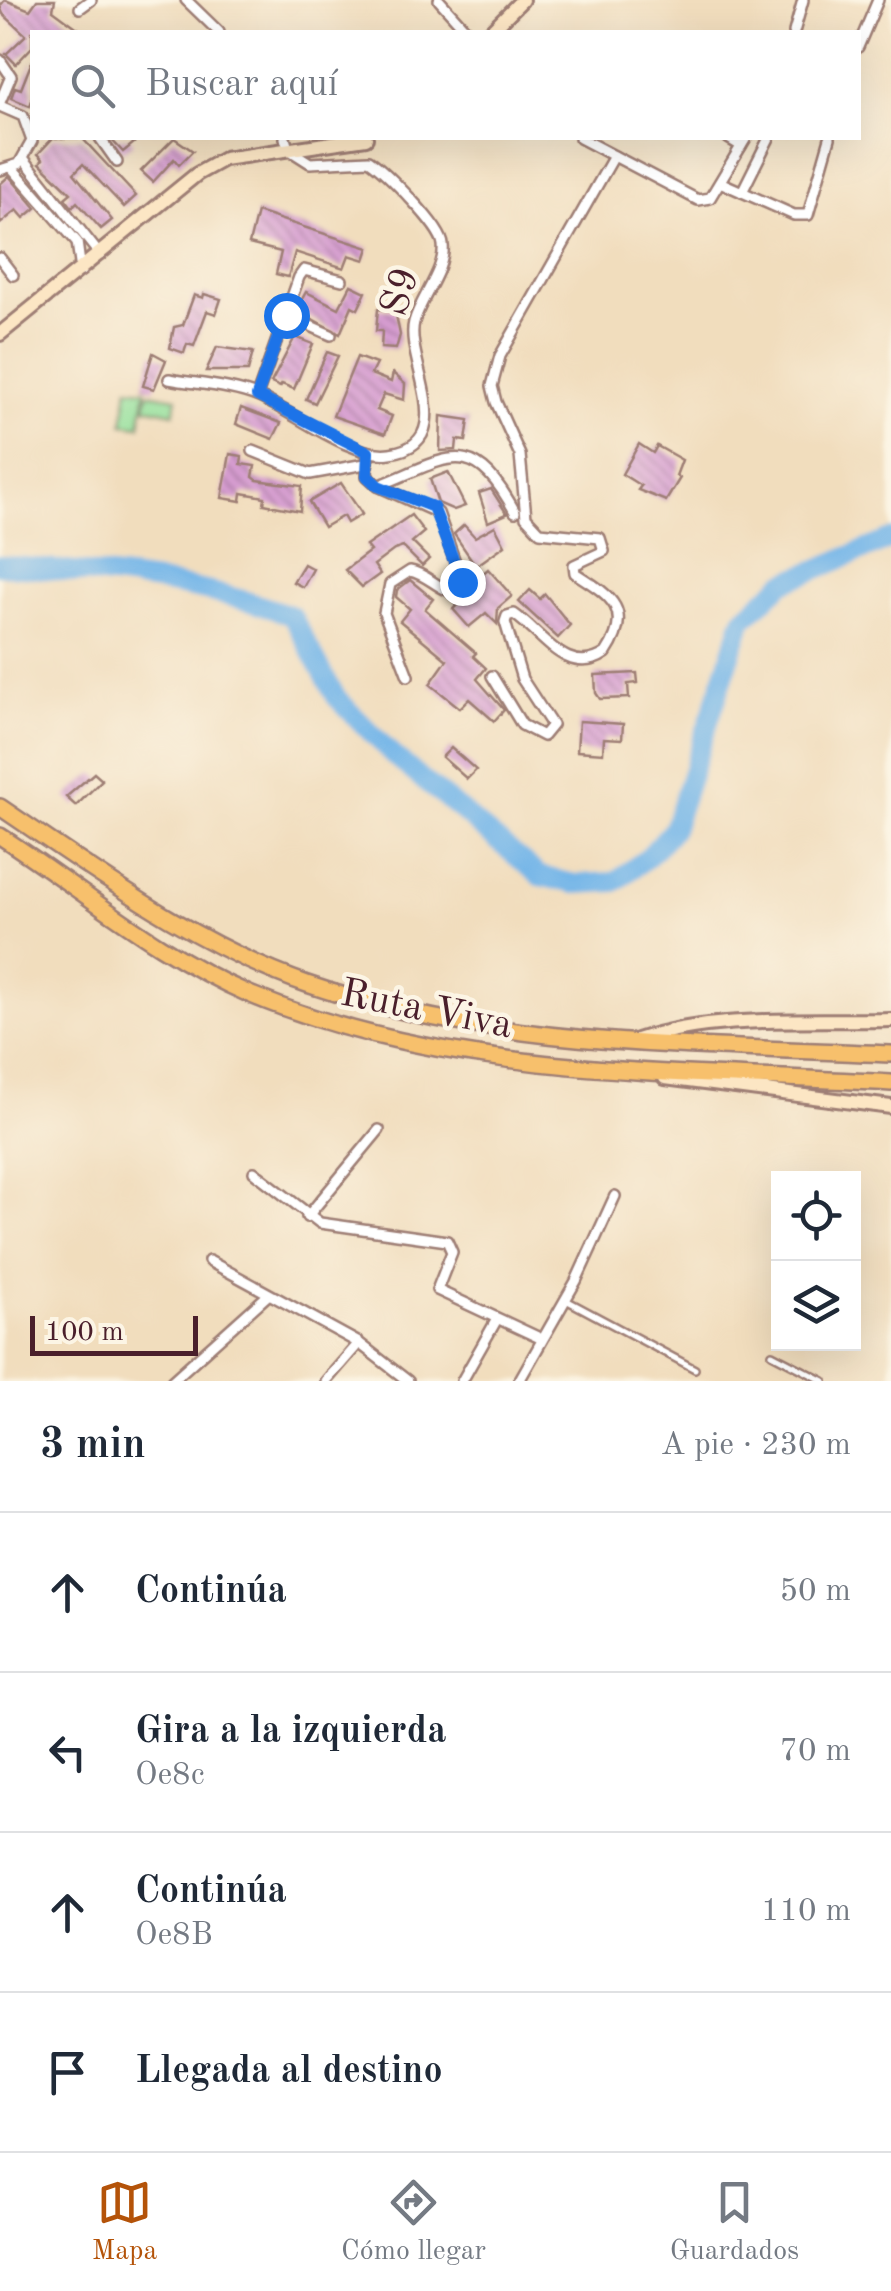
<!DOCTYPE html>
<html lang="es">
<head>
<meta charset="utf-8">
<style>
	body { margin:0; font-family:"Old Standard TT",serif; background:#f2f2f3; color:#1f2937 }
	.controls { position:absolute; right:30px; bottom:30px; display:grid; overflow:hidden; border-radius:0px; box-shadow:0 10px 40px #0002 }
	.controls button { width:90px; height:90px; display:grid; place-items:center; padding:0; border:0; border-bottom:2px solid #e0e1e3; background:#fff; color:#1f2937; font:50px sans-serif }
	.scale { position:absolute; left:30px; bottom:25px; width:168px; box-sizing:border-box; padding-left:10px; border:5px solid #4a1f2b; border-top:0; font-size:28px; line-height:35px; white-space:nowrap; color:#4a1f2b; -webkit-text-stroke:8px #fcf5e5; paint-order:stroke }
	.stop { position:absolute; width:30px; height:30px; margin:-22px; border:8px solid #1a73e8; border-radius:50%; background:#fff }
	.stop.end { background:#1a73e8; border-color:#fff; box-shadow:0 2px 10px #0008 }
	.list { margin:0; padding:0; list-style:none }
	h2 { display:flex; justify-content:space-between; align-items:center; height:130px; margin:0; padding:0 40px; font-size:42px }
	h2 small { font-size:32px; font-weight:400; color:#747a83 }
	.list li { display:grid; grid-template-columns:65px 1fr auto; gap:30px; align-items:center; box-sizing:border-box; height:160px; padding:0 40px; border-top:2px solid #e0e1e3 }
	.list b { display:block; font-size:38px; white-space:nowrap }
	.list p { margin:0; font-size:32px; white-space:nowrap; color:#747a83 }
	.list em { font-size:32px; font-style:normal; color:#747a83 }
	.icon { flex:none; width:55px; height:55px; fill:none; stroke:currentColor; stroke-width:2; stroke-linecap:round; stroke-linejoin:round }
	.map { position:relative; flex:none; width:891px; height:1381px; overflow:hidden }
	.search { position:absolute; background:#fff; box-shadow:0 10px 40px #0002; left:30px; right:30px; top:30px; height:110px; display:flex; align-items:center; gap:25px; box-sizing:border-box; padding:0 35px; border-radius:0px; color:#747a83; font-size:38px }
	.sheet { height:770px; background:#fff }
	nav { display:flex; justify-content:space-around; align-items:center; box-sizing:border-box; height:140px; border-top:2px solid #e0e1e3; background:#fff; font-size:28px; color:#747a83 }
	nav a { display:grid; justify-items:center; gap:5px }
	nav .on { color:#b45309 }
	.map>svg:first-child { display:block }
</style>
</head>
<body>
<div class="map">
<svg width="891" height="1381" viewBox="0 0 891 1381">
	<defs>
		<pattern id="building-back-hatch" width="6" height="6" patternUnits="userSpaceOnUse" patternTransform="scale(2.5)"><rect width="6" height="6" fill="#d69cd0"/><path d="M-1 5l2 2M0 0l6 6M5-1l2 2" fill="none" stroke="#b07fa9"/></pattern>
	</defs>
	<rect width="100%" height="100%" fill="#fcf5e5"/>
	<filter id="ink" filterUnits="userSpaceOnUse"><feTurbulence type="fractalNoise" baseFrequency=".01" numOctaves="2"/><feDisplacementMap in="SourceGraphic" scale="20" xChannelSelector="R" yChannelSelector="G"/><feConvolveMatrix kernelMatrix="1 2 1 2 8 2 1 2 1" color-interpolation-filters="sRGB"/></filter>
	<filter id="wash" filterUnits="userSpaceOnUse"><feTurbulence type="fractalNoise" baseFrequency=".0048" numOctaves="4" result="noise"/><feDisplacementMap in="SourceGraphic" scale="40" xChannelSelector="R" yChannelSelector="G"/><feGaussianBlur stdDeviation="2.25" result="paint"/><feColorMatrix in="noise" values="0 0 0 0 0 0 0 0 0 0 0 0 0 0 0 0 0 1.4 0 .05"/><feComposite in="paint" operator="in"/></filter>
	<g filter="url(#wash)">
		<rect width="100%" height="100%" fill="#f1ddbd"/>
		<!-- garden -->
		<g fill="#95e09c" stroke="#708064" stroke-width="2.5">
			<polygon points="128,388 146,390 140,426 123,424"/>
			<polygon points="148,393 177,398 174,413 145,407"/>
		</g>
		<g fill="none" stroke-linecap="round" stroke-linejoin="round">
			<!-- river -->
			<path stroke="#73b5e8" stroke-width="20" d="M0 565C98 574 200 581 292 616L336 697 395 757 540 876 575 884 615 882 648 857 673 829 743 619 783 583 891 539"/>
		</g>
		<g id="blocks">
			<!-- building -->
			<g fill="url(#building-back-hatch)">
				<polygon points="5,0 30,10 37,0 55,0 53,10 83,32 32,32 32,47 16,64 6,54 26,35 3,14 0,6"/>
				<polygon points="32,61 32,100 30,106 11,98 15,87 21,89"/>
				<polygon points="53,138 82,138 136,196 124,207 83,164 74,173 112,220 101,229 77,202 72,207 65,198 71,193 40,163 43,159 38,154"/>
				<polygon points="110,138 129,138 134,143 123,152"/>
				<polygon points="174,138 193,151 179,165 174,159 153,182 141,171"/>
				<polygon points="9,176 36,208 24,218 17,210 0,224 0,184"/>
				<polygon points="257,212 369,248 365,260 349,255 344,268 295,252 288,277 276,274 281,252 249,244"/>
				<polygon points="351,285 366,292 358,309 352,306 340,334 296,310 306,292 339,308"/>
				<polygon points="204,294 221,299 216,314 207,311 194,346 187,344 184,353 170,348 174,327 183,325 194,295 203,298"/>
				<polygon points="378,309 395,310 400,335 396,349 381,348 382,331 376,331"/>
				<polygon points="295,337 313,344 294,389 282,384 280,387 271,383"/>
				<polygon points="217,347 253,352 248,371 206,371"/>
				<polygon points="327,352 338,356 315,403 306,399"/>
				<polygon points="153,353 166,360 154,389 143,386"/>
				<polygon points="357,357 376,364 371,374 391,382 393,373 405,384 404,400 384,394 377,410 392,416 385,434 333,416"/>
				<polygon points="241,408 281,423 273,439 236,424"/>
				<polygon points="441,416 469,420 466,441 457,440 456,450 440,451"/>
				<polygon points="639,444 653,453 657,446 682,460 676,476 680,478 666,501 638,490 641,486 622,474"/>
				<polygon points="230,454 242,456 241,464 255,466 253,477 257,480 302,486 300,511 264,504 265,497 242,493 241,501 222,498"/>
				<polygon points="448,472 465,506 454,510 438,503 430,479"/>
				<polygon points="341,483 362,514 347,523 343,516 324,527 309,502"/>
				<polygon points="491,489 507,514 488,522 479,493"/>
				<polygon points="411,515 424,532 412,542 429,559 422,566 403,547 394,550 374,565 380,574 362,587 345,570 370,551 366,546"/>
				<polygon points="464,525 475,537 495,526 505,545 476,566 454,534"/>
				<polygon points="304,564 313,569 303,587 293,582"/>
				<polygon points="488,569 512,596 498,608 497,624 486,613 469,627 453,609 484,581 480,576"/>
				<polygon points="410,580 433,599 425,609 476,653 473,656 486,668 477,679 504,710 494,721 469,699 460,708 430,684 447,660 400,621 410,609 396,597 397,590"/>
				<polygon points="530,590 540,599 545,594 570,625 558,638 519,602"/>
				<polygon points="637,673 638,683 628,684 629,698 600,699 596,693 595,675"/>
				<polygon points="579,721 623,724 622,739 604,738 603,753 577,751"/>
				<polygon points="451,748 476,770 467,779 442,757"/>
				<polygon points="94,773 102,780 76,806 66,797"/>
			</g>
		</g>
	</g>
	<g filter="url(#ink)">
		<use href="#blocks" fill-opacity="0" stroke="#9e7e74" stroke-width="2.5"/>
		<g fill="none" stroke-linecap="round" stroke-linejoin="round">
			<defs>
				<g id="lane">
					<polyline points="566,1300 695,1369"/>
					<polyline points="772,1354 824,1381"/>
				</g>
				<g id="street">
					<polyline points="186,0 219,32"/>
					<polyline points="439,0 468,32"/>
					<polyline points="80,8 91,0"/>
					<polyline points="794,32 803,0"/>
					<polyline points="858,47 878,0"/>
					<polyline points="0,60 11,76 0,102"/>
					<polyline points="0,106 23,116 32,141 19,164 0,170"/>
					<polyline points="100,138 117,162"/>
					<polyline points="580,138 698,200 710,198 746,138"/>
					<polyline points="728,138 741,146"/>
					<polyline points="24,159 100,255"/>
					<polyline points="12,168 77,242 81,271"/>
					<polyline points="722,183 794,215 808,215 830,138"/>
					<polyline points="742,192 769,138"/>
					<polyline points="0,258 13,275"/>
					<polyline points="286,315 331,335"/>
					<path d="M169 379C197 384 233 386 259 397 294 412 352 459 390 453 462 443 404 359 414 322 420 299 446 269 443 245 442 227 385 171 369 160L310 163 288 149 285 138"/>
					<polyline points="257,396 299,277 304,270 342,280"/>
					<polyline points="253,451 310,474 365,464"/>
					<path d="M368 452 367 476 378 486 438 513 462 582 458 592C441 593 428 574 410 571L390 584 384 613 408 676"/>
					<path d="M378 486C449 458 472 432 515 512"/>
					<path d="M492 676 522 725 543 736 552 725 522 679 505 622 507 616 514 614C543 634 568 679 606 653 635 609 609 595 575 573L574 565 604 551 600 538 540 532 526 517 520 455 496 402 492 386 500 356 614 156"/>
					<polyline points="254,1172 320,1223 447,1241 452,1252 437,1290 542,1339"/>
					<polyline points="307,1217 379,1130"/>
					<polyline points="209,1261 359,1343 408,1381"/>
					<polyline points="172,1381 268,1295"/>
					<polyline points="326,1381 359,1343"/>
					<polyline points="462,1381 497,1319"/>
					<polyline points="519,1381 576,1281 615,1196"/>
				</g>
				<g id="secondary">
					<polyline points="490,32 522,0"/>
					<polyline points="0,334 197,174 224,159 366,138"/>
					<path d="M637 1040C715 1014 809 1022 891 1020"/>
					<polyline points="665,1078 891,1107"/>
				</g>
				<g id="highway">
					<path d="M0 807C98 873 195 945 307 984 493 1048 697 1045 891 1054"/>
					<path d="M0 836C82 889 158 955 249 994 449 1078 678 1071 891 1083"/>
				</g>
			</defs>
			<!-- lane casing -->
			<use href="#lane" stroke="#9e7e74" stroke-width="10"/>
			<!-- street casing -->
			<use href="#street" stroke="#9e7e74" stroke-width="14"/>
			<!-- secondary casing -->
			<use href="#secondary" stroke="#9e7e74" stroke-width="18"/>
			<!-- highway casing -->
			<use href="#highway" stroke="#9e7e74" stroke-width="20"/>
			<!-- lane -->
			<use href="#lane" stroke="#fff" stroke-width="5"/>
			<!-- street -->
			<use href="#street" stroke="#fff" stroke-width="9"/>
			<!-- secondary -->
			<use href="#secondary" stroke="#fce6c4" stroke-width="12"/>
			<!-- highway -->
			<use href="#highway" stroke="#f7c06c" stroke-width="15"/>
		</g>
	</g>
	<g fill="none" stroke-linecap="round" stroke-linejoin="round" filter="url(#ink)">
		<!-- route -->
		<polyline stroke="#1a73e8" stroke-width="12" points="286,315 257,396 368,452 367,476 378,486 433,507 462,582"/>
	</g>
	<g text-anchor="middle" stroke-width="9" stroke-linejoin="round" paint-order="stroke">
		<!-- street labels -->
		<g font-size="40" fill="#4a1f2b" stroke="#fcf5e5">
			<text transform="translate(398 291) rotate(-72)" y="14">S9</text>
			<text transform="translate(427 1007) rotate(11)" y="14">Ruta Viva</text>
		</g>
	</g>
</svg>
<div class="controls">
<button><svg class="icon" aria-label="locate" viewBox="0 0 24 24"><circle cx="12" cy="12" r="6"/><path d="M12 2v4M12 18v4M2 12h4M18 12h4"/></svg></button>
<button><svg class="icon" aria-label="layers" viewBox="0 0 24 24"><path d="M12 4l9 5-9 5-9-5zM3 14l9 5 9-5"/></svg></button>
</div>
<div class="scale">100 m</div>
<div class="stop" style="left:286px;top:315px"></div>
<div class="stop end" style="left:462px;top:582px"></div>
<div class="search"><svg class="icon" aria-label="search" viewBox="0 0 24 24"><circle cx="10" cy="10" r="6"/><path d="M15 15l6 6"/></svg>Buscar aquí</div>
</div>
<section class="sheet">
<h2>3 min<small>A pie · 230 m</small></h2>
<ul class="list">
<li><svg class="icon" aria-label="ahead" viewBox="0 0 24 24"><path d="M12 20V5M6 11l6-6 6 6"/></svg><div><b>Continúa</b></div><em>50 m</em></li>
<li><svg class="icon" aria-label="left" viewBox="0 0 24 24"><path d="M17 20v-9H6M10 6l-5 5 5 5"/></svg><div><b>Gira a la izquierda</b><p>Oe8c</p></div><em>70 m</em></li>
<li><svg class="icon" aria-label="ahead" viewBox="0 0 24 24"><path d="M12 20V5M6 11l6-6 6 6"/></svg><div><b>Continúa</b><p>Oe8B</p></div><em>110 m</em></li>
<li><svg class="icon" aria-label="arrive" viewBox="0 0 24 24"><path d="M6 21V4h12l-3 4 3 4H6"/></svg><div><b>Llegada al destino</b></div></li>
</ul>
</section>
<nav>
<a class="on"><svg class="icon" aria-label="map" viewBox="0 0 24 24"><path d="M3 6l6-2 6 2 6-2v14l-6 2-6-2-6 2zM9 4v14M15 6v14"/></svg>Mapa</a>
<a><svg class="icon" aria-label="directions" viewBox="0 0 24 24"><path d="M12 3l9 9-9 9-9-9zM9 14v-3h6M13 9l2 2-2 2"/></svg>Cómo llegar</a>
<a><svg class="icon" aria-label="saved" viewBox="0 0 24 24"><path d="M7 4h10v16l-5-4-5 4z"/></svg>Guardados</a>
</nav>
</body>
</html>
